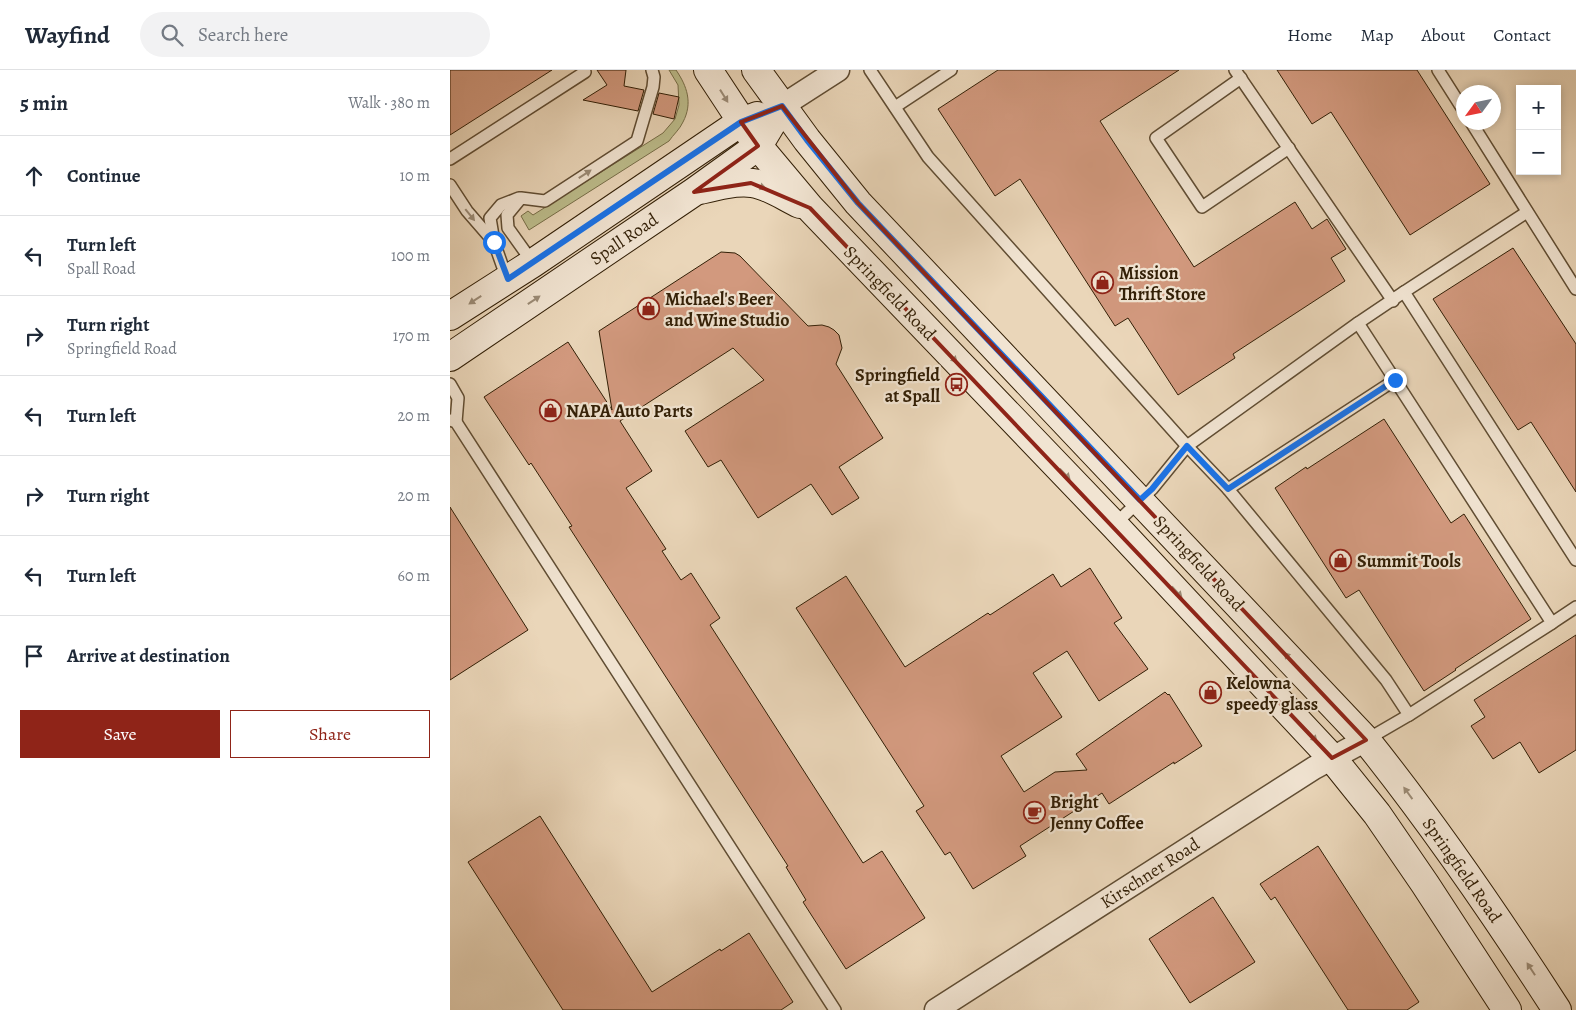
<!DOCTYPE html>
<html lang="en">
<head>
<meta charset="utf-8">
<style>
	body { margin:0; font-family:Alegreya,serif; background:#f2f2f3; color:#1f2937 }
	.controls { position:absolute; right:15px; top:15px; display:grid; overflow:hidden; border-radius:0px; box-shadow:0 2px 8px #0003 }
	.controls button { width:45px; height:45px; display:grid; place-items:center; padding:0; border:0; border-bottom:1px solid #e0e1e3; background:#fff; color:#1f2937; font:25px sans-serif }
	.compass { position:absolute; left:1006px; top:15px; width:45px; height:45px; border-radius:50%; background:#fff; box-shadow:0 2px 8px #0003; rotate:237deg }
	.stop { position:absolute; width:15px; height:15px; margin:-11px; border:4px solid #1a73e8; border-radius:50%; background:#fff }
	.stop.end { background:#1a73e8; border-color:#fff; box-shadow:0 1px 5px #0008 }
	.list { margin:0; padding:0; list-style:none }
	h2 { display:flex; justify-content:space-between; align-items:center; height:65px; margin:0; padding:0 20px; font-size:21px }
	h2 small { font-size:16px; font-weight:400; color:#747a83 }
	.list li { display:grid; grid-template-columns:32px 1fr auto; gap:15px; align-items:center; box-sizing:border-box; height:80px; padding:0 20px; border-top:1px solid #e0e1e3 }
	.list b { display:block; font-size:19px; white-space:nowrap }
	.list p { margin:0; font-size:16px; white-space:nowrap; color:#747a83 }
	.list em { font-size:16px; font-style:normal; color:#747a83 }
	.actions { display:flex; gap:10px; padding:15px 20px }
	.actions a { flex:1; padding:11px 0; border:1px solid #8f2418; border-radius:0px; text-align:center; font-size:18px; color:#8f2418 }
	.actions .main { background:#8f2418; color:#fff }
	.icon { flex:none; width:28px; height:28px; fill:none; stroke:currentColor; stroke-width:2; stroke-linecap:round; stroke-linejoin:round }
	.map { position:relative; flex:none; width:1126px; height:940px; overflow:hidden }
	header { display:flex; align-items:center; gap:30px; box-sizing:border-box; height:70px; padding:0 25px; background:#fff; border-bottom:1px solid #e0e1e3 }
	header strong { font-size:24px }
	nav { display:flex; gap:28px; margin-inline-start:auto; font-size:18px }
	.search { width:350px; height:45px; background:#f2f2f3; display:flex; align-items:center; gap:12px; box-sizing:border-box; padding:0 18px; border-radius:28px; color:#747a83; font-size:19px }
	main { display:flex }
	aside { flex:1; background:#fff }
	.map>svg:first-child { display:block }
</style>
</head>
<body>
<header>
<strong>Wayfind</strong>
<div class="search"><svg class="icon" aria-label="search" viewBox="0 0 24 24"><circle cx="10" cy="10" r="6"/><path d="M15 15l6 6"/></svg>Search here</div>
<nav><a>Home</a><a>Map</a><a>About</a><a>Contact</a></nav>
</header>
<main>
<aside>
<h2>5 min<small>Walk · 380 m</small></h2>
<ul class="list">
<li><svg class="icon" aria-label="ahead" viewBox="0 0 24 24"><path d="M12 20V5M6 11l6-6 6 6"/></svg><div><b>Continue</b></div><em>10 m</em></li>
<li><svg class="icon" aria-label="left" viewBox="0 0 24 24"><path d="M17 20v-9H6M10 6l-5 5 5 5"/></svg><div><b>Turn left</b><p>Spall Road</p></div><em>100 m</em></li>
<li><svg class="icon" aria-label="right" viewBox="0 0 24 24"><path d="M7 20v-9h11M14 6l5 5-5 5"/></svg><div><b>Turn right</b><p>Springfield Road</p></div><em>170 m</em></li>
<li><svg class="icon" aria-label="left" viewBox="0 0 24 24"><path d="M17 20v-9H6M10 6l-5 5 5 5"/></svg><div><b>Turn left</b></div><em>20 m</em></li>
<li><svg class="icon" aria-label="right" viewBox="0 0 24 24"><path d="M7 20v-9h11M14 6l5 5-5 5"/></svg><div><b>Turn right</b></div><em>20 m</em></li>
<li><svg class="icon" aria-label="left" viewBox="0 0 24 24"><path d="M17 20v-9H6M10 6l-5 5 5 5"/></svg><div><b>Turn left</b></div><em>60 m</em></li>
<li><svg class="icon" aria-label="arrive" viewBox="0 0 24 24"><path d="M6 21V4h12l-3 4 3 4H6"/></svg><div><b>Arrive at destination</b></div></li>
</ul>
<div class="actions"><a class="main">Save</a><a>Share</a></div>
</aside>
<div class="map">
<svg width="1126" height="940" viewBox="0 0 1126 940">
	<rect width="100%" height="100%" fill="#ead6b9"/>
	<filter id="stains"><feTurbulence type="fractalNoise" baseFrequency=".004" numOctaves="4"/><feColorMatrix values="0 0 0 0 .2 0 0 0 0 .09 0 0 0 0 .02 0 0 0 .5 -.17"/></filter>
	<radialGradient id="worn" r=".72"><stop offset=".6" stop-color="#630" stop-opacity="0"/><stop offset="1" stop-color="#630" stop-opacity=".3"/></radialGradient>
	<!-- green -->
	<path fill="#bcbc8b" stroke="#776e48" d="M219 0H226C237 16 243 33 233 52 230 59 223 65 219 71L79 160 71 146 78 141 83 145 213 63 225 49 229 35 228 15Z"/>
	<!-- building -->
	<g fill="#d2997e" stroke="#321f06">
		<polygon points="0,0 102,0 0,65"/>
		<polygon points="147,0 176,0 174,16 194,20 188,41 133,30 157,15"/>
		<polygon points="548,0 729,0 650,51 744,197 845,132 862,159 877,149 896,179 881,188 895,211 783,284 785,288 728,325 678,248 665,256 570,109 545,126 488,39"/>
		<polygon points="827,0 967,0 1040,114 960,165 881,42 862,54"/>
		<polygon points="209,23 229,27 224,49 203,44"/>
		<polygon points="1063,178 1126,274 1126,422 1081,352 1068,360 983,229"/>
		<polygon points="271,182 285,183 290,186 358,256 372,255 379,257 384,260 389,265 392,278 386,294 433,368 389,397 409,428 382,445 361,414 308,448 271,390 258,397 235,361 314,310 283,278 170,351 202,401 176,418 216,479 212,481 231,510 241,503 270,548 260,555 413,793 432,781 475,848 396,899 353,832 356,830 336,797 338,796 119,457 122,456 81,393 79,395 34,327 118,272 162,340 149,261"/>
		<polygon points="934,349 1001,453 1014,444 1081,549 1005,599 1006,600 974,621 909,520 896,528 825,418 856,397 857,399"/>
		<polygon points="0,437 78,560 0,610"/>
		<polygon points="640,498 672,548 664,553 698,599 649,631 617,581 583,603 612,647 551,686 574,722 605,702 637,700 626,684 715,622 718,625 719,624 752,676 724,694 724,692 659,734 652,723 570,776 576,786 523,819 500,782 495,785 466,741 474,736 346,538 396,506 455,597 538,543 540,545 603,504 611,517"/>
		<polygon points="1126,565 1126,680 1089,703 1070,672 1043,689 1021,656 1035,647 1024,630"/>
		<polygon points="90,746 202,922 270,879 271,881 299,863 343,932 331,940 113,940 18,792"/>
		<polygon points="868,776 969,932 957,940 898,940 825,827 821,830 810,814"/>
		<polygon points="763,827 805,892 740,933 699,869"/>
	</g>
	<g fill="none" stroke-linecap="round" stroke-linejoin="round">
		<defs>
			<g id="lane">
				<polyline points="420,0 478,87 737,376 778,419 936,610 959,645 916,670"/>
				<polyline points="785,0 943,231"/>
				<polyline points="988,0 1014,41"/>
				<polyline points="791,8 706,68 752,137 839,78"/>
				<polyline points="445,37 501,0"/>
				<polyline points="1021,52 1126,219"/>
				<polyline points="0,89 135,2"/>
				<polyline points="0,115 17,141 43,171"/>
				<polyline points="1077,142 954,222 1126,490"/>
				<polyline points="83,193 58,158 57,145 71,128 95,131 187,71 203,17 204,7 202,0"/>
				<polyline points="57,209 44,172 40,148 51,135 69,128"/>
				<polyline points="945,310 1102,553 959,645"/>
				<polyline points="0,314 8,328 6,352"/>
				<polyline points="0,350 6,352 385,940"/>
				<polyline points="778,419 945,310 908,253"/>
				<polyline points="664,455 702,419 737,376 908,253 954,222"/>
				<polyline points="1102,553 1126,537"/>
			</g>
			<g id="street">
				<polyline points="332,36 388,0"/>
				<polyline points="486,940 864,698 916,670"/>
			</g>
			<g id="secondary">
				<polyline points="258,0 308,76 360,138 664,455 882,688 927,744 975,814 1057,940"/>
				<path d="M306 0 357 70 408 133 916 670C985 756 1047 847 1107 940"/>
				<path d="M250 120C266 116 285 111 302 113 318 115 335 127 350 134"/>
				<polyline points="0,246 83,193 291,52 307,46"/>
				<polyline points="0,287 244,122 308,76 332,36"/>
			</g>
		</defs>
		<!-- lane casing -->
		<use href="#lane" stroke="#604d33" stroke-width="14"/>
		<!-- street casing -->
		<use href="#street" stroke="#604d33" stroke-width="25"/>
		<!-- secondary casing -->
		<use href="#secondary" stroke="#321f06" stroke-width="30"/>
		<!-- lane -->
		<use href="#lane" stroke="#f1e4d2" stroke-width="11"/>
		<!-- street -->
		<use href="#street" stroke="#f1e4d2" stroke-width="22"/>
		<!-- secondary -->
		<use href="#secondary" stroke="#f1e4d2" stroke-width="28"/>
	</g>
	<!-- one-way arrows -->
	<defs><path id="oneway-solid" d="M-6-.8H1V-3.2L6.5 0L1 3.2V.8H-6Z" transform="scale(1.25)"/></defs>
	<g fill="#9b8b76">
		<use href="#oneway-solid" transform="translate(274 26) rotate(58)"/>
		<use href="#oneway-solid" transform="translate(135 104) rotate(-33)"/>
		<use href="#oneway-solid" transform="translate(309 116) rotate(17)"/>
		<use href="#oneway-solid" transform="translate(20 145) rotate(51)"/>
		<use href="#oneway-solid" transform="translate(25 230) rotate(147)"/>
		<use href="#oneway-solid" transform="translate(84 230) rotate(-34)"/>
		<use href="#oneway-solid" transform="translate(502 287) rotate(46)"/>
		<use href="#oneway-solid" transform="translate(615 404) rotate(46)"/>
		<use href="#oneway-solid" transform="translate(727 522) rotate(47)"/>
		<use href="#oneway-solid" transform="translate(839 588) rotate(-133)"/>
		<use href="#oneway-solid" transform="translate(862 666) rotate(47)"/>
		<use href="#oneway-solid" transform="translate(958 723) rotate(-126)"/>
		<use href="#oneway-solid" transform="translate(1081 899) rotate(-123)"/>
	</g>
	<g fill="none" stroke-linecap="round" stroke-linejoin="round">
		<!-- route -->
		<polyline stroke="#1a73e8" stroke-width="6" points="44,172 58,209 291,52 332,36 357,70 408,133 690,430 702,419 737,376 778,419 945,310"/>
	</g>
	<!-- marked area -->
	<path fill="none" stroke="#8f2418" stroke-width="4" stroke-linejoin="round" d="M332 36 408 133 916 670 882 688 360 138 301 113 244 122 308 76 291 52Z"/>
	<!-- icons -->
	<defs>
		<symbol id="shop-ring" viewBox="-11 -11 22 22"><circle r="9.5" fill="#f1e4d2" stroke="#8f2418" stroke-width="1.5"/><path d="M-5-2.5h2.3a2.7 3.5 0 0 1 5.4 0H5L5.5 6h-11ZM-1.5-2.5h3a1.5 2.3 0 0 0-3 0Z" fill="#8f2418"/></symbol>
		<symbol id="bus-ring" viewBox="-11 -11 22 22"><circle r="9.5" fill="#f1e4d2" stroke="#8f2418" stroke-width="1.5"/><path d="M-5-6H5V4H4V6H2V4H-2V6H-4V4H-5ZM-3.5-4V0h7V-4ZM-3.5 1.2v1.5H-2V1.2ZM2 1.2v1.5H3.5V1.2Z" fill="#8f2418"/></symbol>
		<symbol id="cafe-ring" viewBox="-11 -11 22 22"><circle r="9.5" fill="#f1e4d2" stroke="#8f2418" stroke-width="1.5"/><path d="M-5.5-4.5H6V0H3Q3 3.5 0 3.5H-2.5Q-5.5 3.5-5.5 0ZM3-3.2v2h1.7v-2ZM-6 4.5H4V6H-6Z" fill="#8f2418"/></symbol>
	</defs>
	<g fill-rule="evenodd">
		<use href="#shop-ring" x="640" y="200" width="25" height="25"/>
		<use href="#shop-ring" x="186" y="226" width="25" height="25"/>
		<use href="#bus-ring" x="494" y="302" width="25" height="25"/>
		<use href="#shop-ring" x="88" y="328" width="25" height="25"/>
		<use href="#shop-ring" x="878" y="478" width="25" height="25"/>
		<use href="#shop-ring" x="748" y="610" width="25" height="25"/>
		<use href="#cafe-ring" x="572" y="730" width="25" height="25"/>
	</g>
	<g text-anchor="middle" stroke-width="4.5" stroke-linejoin="round" paint-order="stroke">
		<!-- street labels -->
		<g font-size="18" fill="#321f06" stroke="#f1e4d2">
			<text transform="translate(174 169) rotate(-34)" y="6">Spall Road</text>
			<text transform="translate(440 223) rotate(46)" y="6">Springfield Road</text>
			<text transform="translate(749 493) rotate(47)" y="6">Springfield Road</text>
			<text transform="translate(1012 800) rotate(55)" y="6">Springfield Road</text>
			<text transform="translate(700 803) rotate(-33)" y="6">Kirschner Road</text>
		</g>
		<!-- poi labels -->
		<g font-size="18" font-weight="bold" fill="#321f06" stroke="#f1e4d2" text-anchor="start">
			<text x="669" y="209">Mission<tspan x="669" dy="21">Thrift Store</tspan></text>
			<text x="215" y="235">Michael's Beer<tspan x="215" dy="21">and Wine Studio</tspan></text>
			<text x="490" y="311" text-anchor="end">Springfield<tspan x="490" dy="21">at Spall</tspan></text>
			<text x="116" y="347">NAPA Auto Parts</text>
			<text x="907" y="497">Summit Tools</text>
			<text x="776" y="619">Kelowna<tspan x="776" dy="21">speedy glass</tspan></text>
			<text x="600" y="738">Bright<tspan x="600" dy="21">Jenny Coffee</tspan></text>
		</g>
	</g>
	<rect width="100%" height="100%" filter="url(#stains)"/>
	<rect width="100%" height="100%" fill="url(#worn)"/>
</svg>
<div class="controls">
<button>+</button>
<button>−</button>
</div>
<svg class="compass" viewBox="-18 -18 36 36"><path d="M0-13l5 13h-10z" fill="#e53935"/><path d="M0 13l5-13h-10z" fill="#747a83"/></svg>
<div class="stop" style="left:44px;top:172px"></div>
<div class="stop end" style="left:945px;top:310px"></div>
</div>
</main>
</body>
</html>
